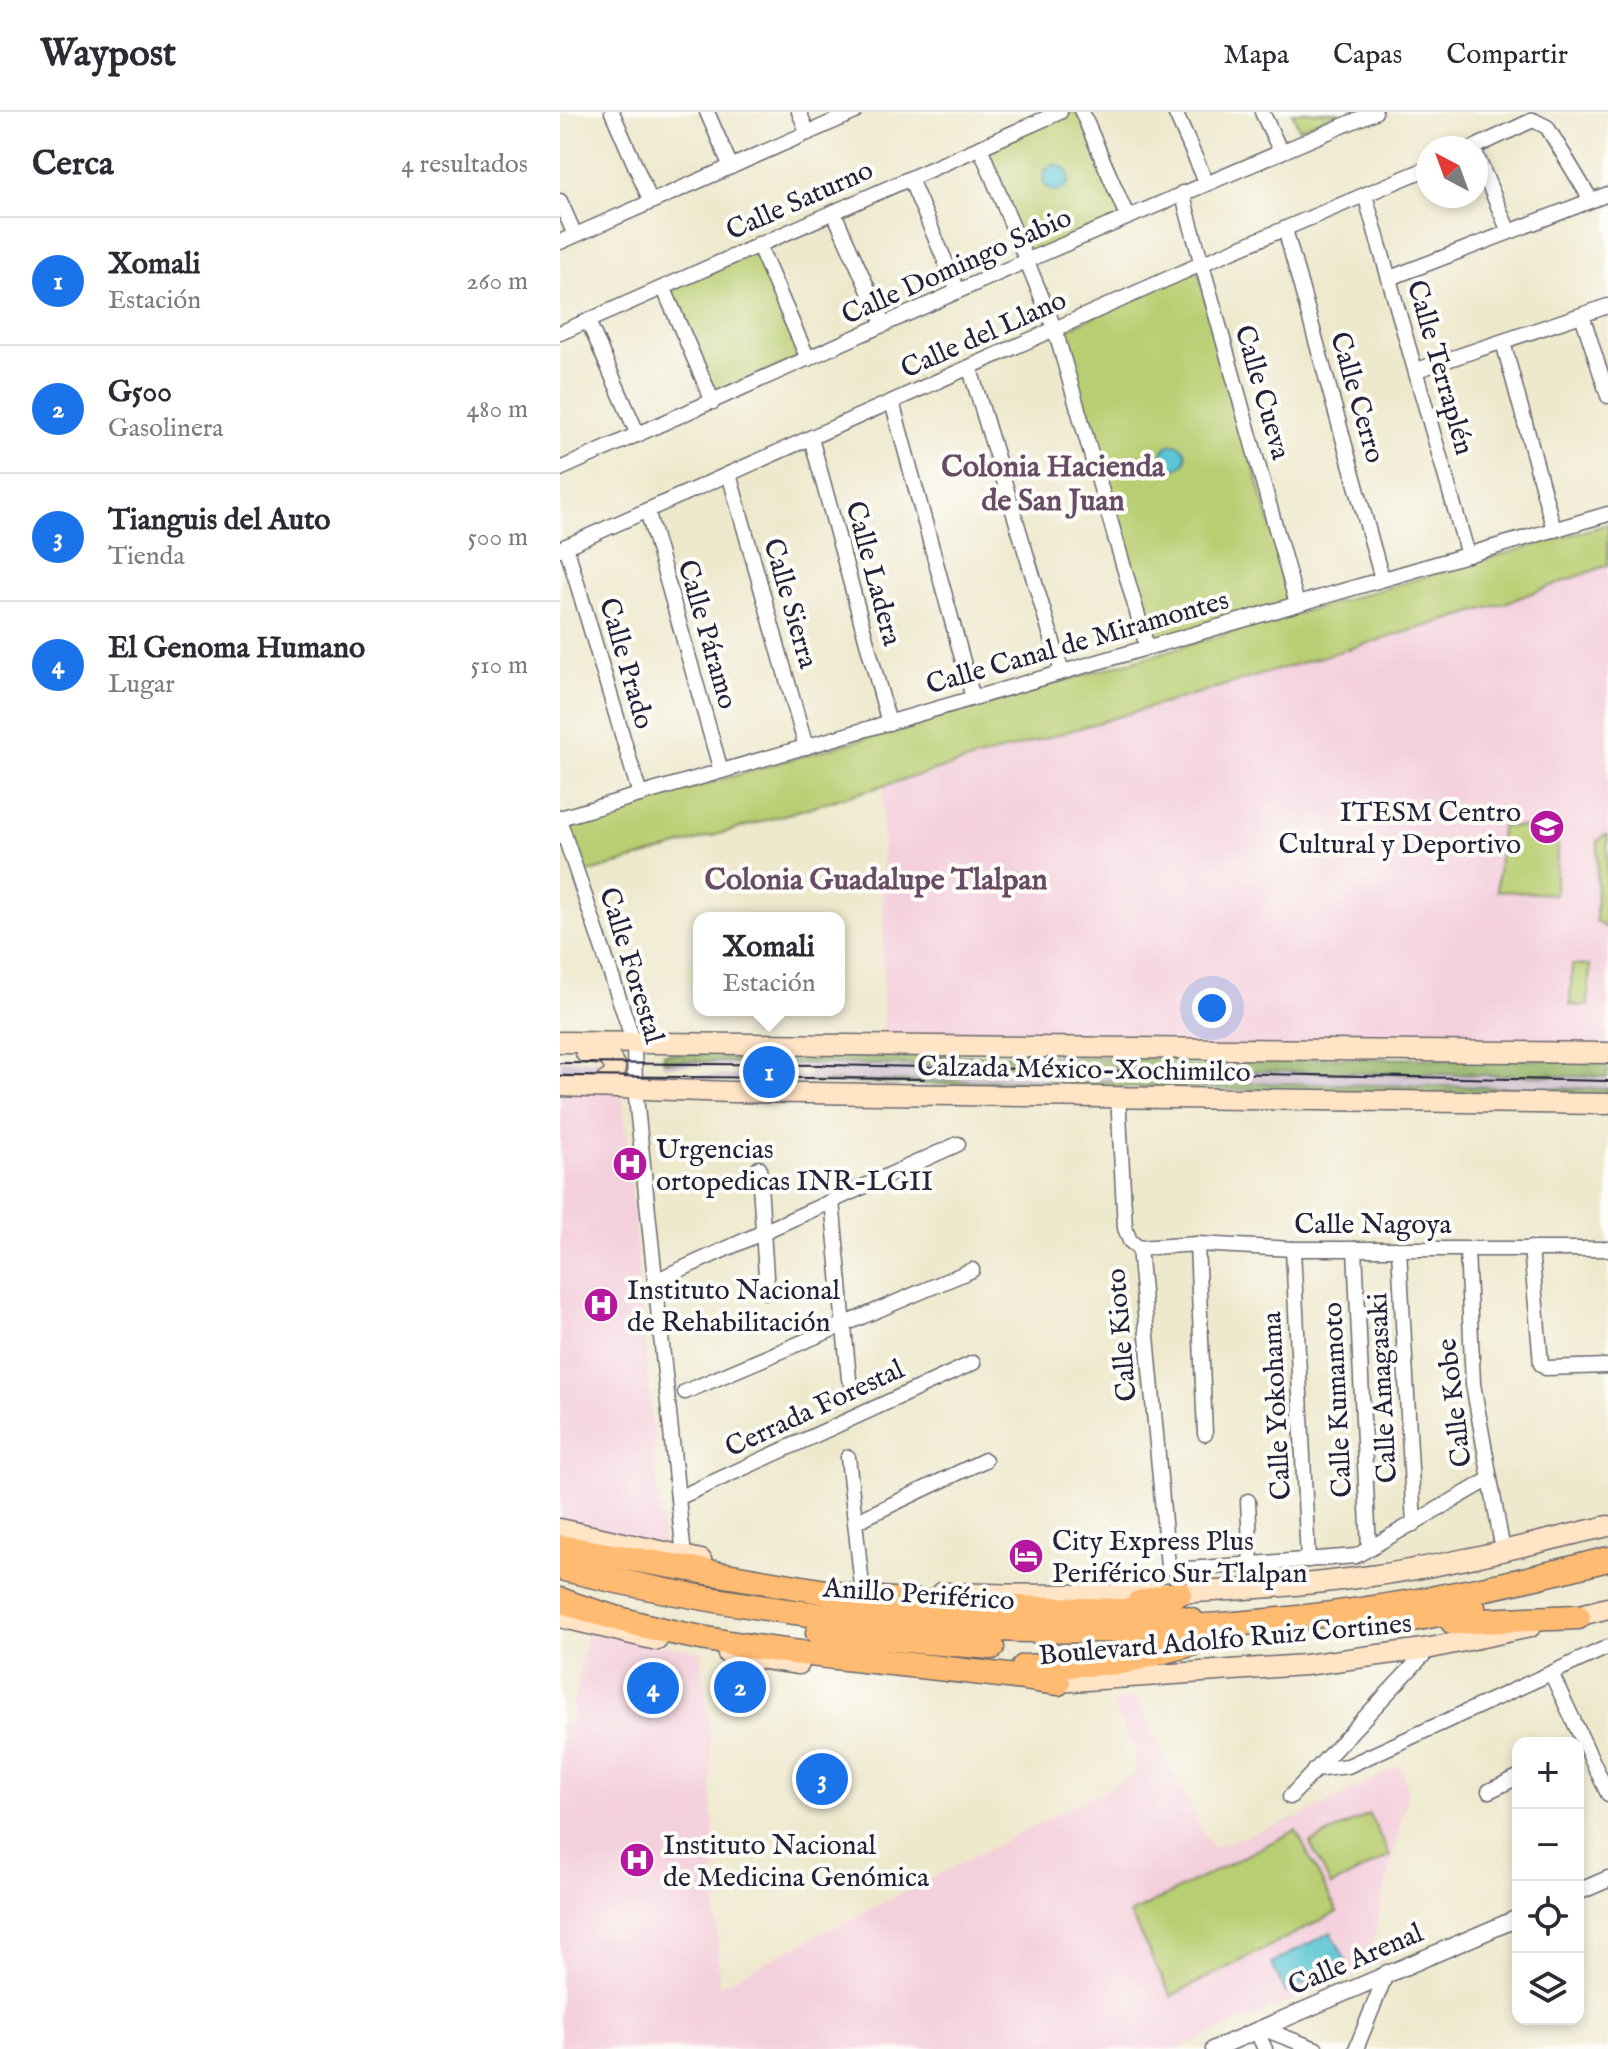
<!DOCTYPE html>
<html lang="es">
<head>
<meta charset="utf-8">
<style>
	body { margin:0; font-family:"IM FELL English",serif; background:#f7f7f7; color:#2b2b33 }
	.controls { position:absolute; right:24px; bottom:24px; display:grid; overflow:hidden; border-radius:16px; box-shadow:0 4px 12px #0003 }
	.controls button { width:72px; height:72px; display:grid; place-items:center; padding:0; border:0; border-bottom:2px solid #e1e1e2; background:#fff; color:#2b2b33; font:40px sans-serif }
	.compass { position:absolute; left:856px; top:24px; width:72px; height:72px; border-radius:50%; background:#fff; box-shadow:0 4px 12px #0003; rotate:319deg }
	.you { position:absolute; left:652px; top:896px; width:28px; height:28px; margin:-20px; border:6px solid #fff; border-radius:50%; background:#1a73e8; box-shadow:0 0 0 12px #1a73e833 }
	.badge { display:grid; place-items:center; width:52px; height:52px; border-radius:50%; background:#1a73e8; color:#fff; font-size:26px; font-weight:700 }
	.pin { position:absolute; translate:-50% -50%; border:4px solid #fff; box-shadow:0 2px 8px #0006 }
	.popup { position:absolute; left:133px; top:800px; width:152px; height:104px; box-sizing:border-box; display:grid; place-content:center; border-radius:16px; background:#fff; filter:drop-shadow(0 2px 6px #0005); font-size:26px; white-space:nowrap; color:#7c7c81 }
	.popup b { font-size:30px; color:#2b2b33 }
	.popup::after { content:''; position:absolute; left:50%; top:100%; margin-left:-16px; border:16px solid transparent; border-top-color:#fff }
	.list { margin:0; padding:0; list-style:none }
	h2 { display:flex; justify-content:space-between; align-items:center; height:104px; margin:0; padding:0 32px; font-size:34px }
	h2 small { font-size:26px; font-weight:400; color:#7c7c81 }
	.list li { display:grid; grid-template-columns:52px 1fr auto; gap:24px; align-items:center; box-sizing:border-box; height:128px; padding:0 32px; border-top:2px solid #e1e1e2 }
	.list b { display:block; font-size:30px; white-space:nowrap }
	.list p { margin:0; font-size:26px; white-space:nowrap; color:#7c7c81 }
	.list em { font-size:26px; font-style:normal; color:#7c7c81 }
	.icon { flex:none; width:44px; height:44px; fill:none; stroke:currentColor; stroke-width:2; stroke-linecap:round; stroke-linejoin:round }
	.map { position:relative; flex:none; width:1048px; height:1937px; overflow:hidden }
	header { display:flex; align-items:center; gap:48px; box-sizing:border-box; height:112px; padding:0 40px; background:#fff; border-bottom:2px solid #e1e1e2 }
	header strong { font-size:38px }
	nav { display:flex; gap:44px; margin-inline-start:auto; font-size:28px }
	main { display:flex }
	aside { flex:1; background:#fff }
	.map>svg:first-child { display:block }
</style>
</head>
<body>
<header>
<strong>Waypost</strong>
<nav><a>Mapa</a><a>Capas</a><a>Compartir</a></nav>
</header>
<main>
<aside>
<h2>Cerca<small>4 resultados</small></h2>
<ul class="list">
<li><span class="badge">1</span><div><b>Xomali</b><p>Estación</p></div><em>260 m</em></li>
<li><span class="badge">2</span><div><b>G500</b><p>Gasolinera</p></div><em>480 m</em></li>
<li><span class="badge">3</span><div><b>Tianguis del Auto</b><p>Tienda</p></div><em>500 m</em></li>
<li><span class="badge">4</span><div><b>El Genoma Humano</b><p>Lugar</p></div><em>510 m</em></li>
</ul>
</aside>
<div class="map">
<svg width="1048" height="1937" viewBox="0 0 1048 1937">
	<defs>
		<pattern id="forest-crowns" width="20" height="18" patternUnits="userSpaceOnUse" patternTransform="scale(2)"><rect width="20" height="18" fill="#92b164"/><path d="M2 6a3 3 0 1 1 6 0M12 15a3 3 0 1 1 6 0" fill="none" stroke="#779054"/></pattern>
	</defs>
	<rect width="100%" height="100%" fill="#fdfcf7"/>
	<filter id="ink" filterUnits="userSpaceOnUse"><feTurbulence type="fractalNoise" baseFrequency=".0125" numOctaves="2"/><feDisplacementMap in="SourceGraphic" scale="16" xChannelSelector="R" yChannelSelector="G"/><feConvolveMatrix kernelMatrix="1 2 1 2 8 2 1 2 1" color-interpolation-filters="sRGB"/></filter>
	<filter id="wash" filterUnits="userSpaceOnUse"><feTurbulence type="fractalNoise" baseFrequency=".006" numOctaves="4" result="noise"/><feDisplacementMap in="SourceGraphic" scale="32" xChannelSelector="R" yChannelSelector="G"/><feGaussianBlur stdDeviation="1.8" result="paint"/><feColorMatrix in="noise" values="0 0 0 0 0 0 0 0 0 0 0 0 0 0 0 0 0 1.4 0 .05"/><feComposite in="paint" operator="in"/></filter>
	<g filter="url(#wash)">
		<rect width="100%" height="100%" fill="#eee8cc"/>
		<!-- built -->
		<g fill="#f4cfdc">
			<polygon points="1048,453 1048,941 323,933 323,675 945,491"/>
			<polygon points="0,977 62,977 103,1433 0,1409"/>
			<polygon points="26,1521 140,1539 150,1622 159,1874 575,1663 573,1638 552,1591 576,1585 651,1736 742,1704 841,1653 848,1680 813,1831 823,1850 617,1937 0,1937 0,1612 10,1611"/>
		</g>
		<!-- railway -->
		<g fill="#d0bdcc">
			<polygon points="0,948 47,948 46,968 0,968"/>
			<polygon points="103,949 1048,965 1048,977 521,968 102,969 107,963 249,964 249,954 103,954"/>
		</g>
		<!-- forest -->
		<g fill="url(#forest-crowns)" stroke="#5a6a50" stroke-width="2">
			<polygon points="104,941 1048,948 1048,965 103,949"/>
			<polygon points="521,968 1048,977 1048,984 231,970"/>
		</g>
		<!-- park -->
		<g fill="#b9ce72" stroke="#6e7856" stroke-width="2">
			<polygon points="501,0 521,0 564,103 469,146 421,36"/>
			<polygon points="732,0 780,0 739,17"/>
			<polygon points="197,134 243,244 153,282 107,173"/>
			<polygon points="637,156 732,489 588,530 501,220"/>
			<polygon points="1048,412 1048,453 945,491 23,762 7,712"/>
			<polygon points="941,714 998,717 995,782 937,779"/>
			<polygon points="1045,723 1048,723 1046,816 1036,809 1038,729"/>
			<polygon points="1012,853 1030,853 1028,894 1010,893"/>
			<polygon points="809,1702 830,1744 771,1774 750,1731"/>
			<polygon points="736,1718 777,1800 611,1884 570,1802"/>
		</g>
		<!-- water -->
		<g fill="#5ac5d4" stroke="#3e7488" stroke-width="2">
			<circle cx="496" cy="66" r="13"/>
			<circle cx="614" cy="344" r="12"/>
			<polygon points="771,1820 786,1849 726,1881 711,1851"/>
		</g>
	</g>
	<g filter="url(#ink)">
		<g fill="none" stroke-linecap="round" stroke-linejoin="round">
			<defs>
				<g id="minor">
					<polyline points="52,0 91,90"/>
					<polyline points="147,0 171,55"/>
					<polyline points="239,0 248,21"/>
					<polyline points="522,0 567,104"/>
					<polyline points="615,0 646,70"/>
					<polyline points="702,0 721,40"/>
					<polyline points="420,35 495,218 587,535"/>
					<polyline points="913,36 973,8 987,15 1031,88"/>
					<polyline points="916,42 949,120"/>
					<polyline points="350,67 398,179"/>
					<polyline points="622,81 737,492"/>
					<polyline points="805,83 908,443"/>
					<polyline points="0,89 15,123"/>
					<polyline points="274,101 324,213"/>
					<polyline points="725,117 822,467"/>
					<polyline points="0,130 295,0"/>
					<polyline points="198,132 248,247"/>
					<polyline points="830,166 1048,82"/>
					<polyline points="104,177 153,290"/>
					<polyline points="1022,203 1048,284"/>
					<polyline points="28,209 78,323"/>
					<polyline points="0,221 500,0"/>
					<polyline points="943,230 994,418"/>
					<polyline points="410,257 502,560"/>
					<polyline points="857,258 1048,194"/>
					<polyline points="332,290 413,586"/>
					<polyline points="251,326 329,611"/>
					<polyline points="0,357 468,148 815,0"/>
					<polyline points="169,362 246,635"/>
					<polyline points="87,398 161,659"/>
					<polyline points="6,434 80,683"/>
					<polyline points="0,437 641,152 868,56"/>
					<polyline points="0,706 1048,402"/>
					<polyline points="0,710 74,931 75,976 124,1444"/>
					<polyline points="558,983 565,1116 570,1129 579,1136 608,1454 616,1458 796,1444 928,1368"/>
					<polyline points="199,1056 207,1180"/>
					<polyline points="272,1089 289,1267"/>
					<polyline points="637,1132 645,1322"/>
					<polyline points="579,1136 637,1132 733,1137 1048,1137"/>
					<polyline points="971,1136 981,1252 986,1256 1048,1254"/>
					<polyline points="733,1137 748,1448"/>
					<polyline points="795,1137 809,1437"/>
					<polyline points="839,1137 854,1412"/>
					<polyline points="907,1137 913,1272 943,1439"/>
					<polyline points="95,1169 398,1032"/>
					<polyline points="125,1280 412,1158"/>
					<polyline points="288,1345 302,1474"/>
					<polyline points="118,1386 413,1251"/>
					<polyline points="688,1389 691,1455"/>
					<polyline points="295,1410 425,1348"/>
					<polyline points="992,1563 1048,1682"/>
					<polyline points="754,1658 788,1654 1048,1535"/>
					<polyline points="929,1679 958,1665"/>
					<polyline points="730,1685 870,1536"/>
					<polyline points="701,1916 756,1937"/>
					<polyline points="696,1918 705,1937"/>
					<polyline points="796,1937 827,1860"/>
				</g>
				<g id="tertiary">
					<polyline points="1018,1780 1048,1767"/>
					<polyline points="654,1937 958,1806"/>
				</g>
				<g id="secondary">
					<polyline points="0,930 1048,941"/>
					<polyline points="26,941 48,943 55,955 54,964 40,974"/>
					<polyline points="0,974 171,980 1048,992"/>
					<polyline points="0,1417 141,1448"/>
					<path d="M382 1481C526 1485 669 1484 811 1464 891 1453 970 1432 1048 1414"/>
					<polyline points="0,1505 97,1528"/>
					<polyline points="1005,1507 1048,1496"/>
					<polyline points="168,1542 239,1552"/>
					<polyline points="482,1571 745,1553 871,1536 970,1515"/>
				</g>
				<g id="motorway">
					<polyline points="0,1435 296,1485 422,1495 596,1500 631,1508"/>
					<path d="M0 1456C351 1541 699 1541 1048 1447"/>
					<path d="M0 1488C160 1547 332 1545 498 1571"/>
					<polyline points="579,1491 619,1481"/>
					<polyline points="893,1510 1018,1505"/>
					<polyline points="824,1513 913,1495"/>
					<polyline points="258,1521 432,1535"/>
					<polyline points="464,1555 562,1550 632,1532"/>
				</g>
			</defs>
			<!-- minor casing -->
			<use href="#minor" stroke="#69676e" stroke-width="17"/>
			<!-- tertiary casing -->
			<use href="#tertiary" stroke="#69676e" stroke-width="19"/>
			<!-- secondary casing -->
			<use href="#secondary" stroke="#69676e" stroke-width="23"/>
			<!-- motorway casing -->
			<use href="#motorway" stroke="#69676e" stroke-width="27"/>
			<!-- minor -->
			<use href="#minor" stroke="#fff" stroke-width="14"/>
			<!-- tertiary -->
			<use href="#tertiary" stroke="#fff" stroke-width="16"/>
			<!-- secondary -->
			<use href="#secondary" stroke="#ffe4c6" stroke-width="20"/>
			<!-- motorway -->
			<use href="#motorway" stroke="#ffbb71" stroke-width="24"/>
			<!-- tram -->
			<g stroke="#22223b" stroke-width="2">
				<polyline points="0,951 266,953 1048,969"/>
				<polyline points="0,964 364,967"/>
			</g>
		</g>
	</g>
	<!-- icons -->
	<defs>
		<symbol id="university-disc" viewBox="-11 -11 22 22"><circle r="9.5" fill="#b5179e" stroke="#fdfcf7"/><path d="M0-5L7-2L0 1L-7-2ZM-4 1L0 2.5L4 1V4Q0 6-4 4Z" fill="#fff"/></symbol>
		<symbol id="hospital-disc" viewBox="-11 -11 22 22"><circle r="9.5" fill="#b5179e" stroke="#fdfcf7"/><path d="M-5-5h3v3.5h4V-5h3V5h-3V1.5h-4V5h-3Z" fill="#fff"/></symbol>
		<symbol id="hotel-disc" viewBox="-11 -11 22 22"><circle r="9.5" fill="#b5179e" stroke="#fdfcf7"/><path d="M-6-4.5h1.5V1H6V5H4.5V3h-9V5H-6ZM-4 0a1.8 1.8 0 1 1 3.6 0ZM.5 0V-2.5h3Q6-2.5 6 0Z" fill="#fff"/></symbol>
	</defs>
	<g fill-rule="evenodd">
		<use href="#university-disc" x="967" y="695" width="40" height="40"/>
		<use href="#hospital-disc" x="50" y="1032" width="40" height="40"/>
		<use href="#hospital-disc" x="21" y="1173" width="40" height="40"/>
		<use href="#hotel-disc" x="446" y="1424" width="40" height="40"/>
		<use href="#hospital-disc" x="57" y="1728" width="40" height="40"/>
	</g>
	<g text-anchor="middle" stroke-width="8" stroke-linejoin="round" paint-order="stroke">
		<!-- street labels -->
		<g font-size="28" fill="#22223b" stroke="#fdfcf7">
			<text transform="translate(239 87) rotate(-24)" y="10">Calle Saturno</text>
			<text transform="translate(396 153) rotate(-24)" y="10">Calle Domingo Sabio</text>
			<text transform="translate(423 221) rotate(-24)" y="10">Calle del Llano</text>
			<text transform="translate(882 255) rotate(74)" y="10">Calle Terraplén</text>
			<text transform="translate(704 280) rotate(74)" y="10">Calle Cueva</text>
			<text transform="translate(799 285) rotate(74)" y="10">Calle Cerro</text>
			<text transform="translate(315 461) rotate(75)" y="10">Calle Ladera</text>
			<text transform="translate(232 491) rotate(74)" y="10">Calle Sierra</text>
			<text transform="translate(149 522) rotate(74)" y="10">Calle Páramo</text>
			<text transform="translate(517 529) rotate(-16)" y="10">Calle Canal de Miramontes</text>
			<text transform="translate(68 551) rotate(74)" y="10">Calle Prado</text>
			<text transform="translate(73 853) rotate(73)" y="10">Calle Forestal</text>
			<text transform="translate(524 956) rotate(1)" y="10">Calzada México-Xochimilco</text>
			<text x="813" y="1121">Calle Nagoya</text>
			<text transform="translate(560 1223) rotate(-95)" y="10">Calle Kioto</text>
			<text transform="translate(821 1276) rotate(-93)" y="10">Calle Amagasaki</text>
			<text transform="translate(776 1288) rotate(-93)" y="10">Calle Kumamoto</text>
			<text transform="translate(893 1291) rotate(-97)" y="10">Calle Kobe</text>
			<text transform="translate(715 1294) rotate(-93)" y="10">Calle Yokohama</text>
			<text transform="translate(254 1295) rotate(-25)" y="10">Cerrada Forestal</text>
			<text transform="translate(359 1481) rotate(4)" y="10">Anillo Periférico</text>
			<text transform="translate(665 1526) rotate(-5)" y="10">Boulevard Adolfo Ruiz Cortines</text>
			<text transform="translate(795 1846) rotate(-23)" y="10">Calle Arenal</text>
		</g>
		<!-- poi labels -->
		<g font-size="28" fill="#22223b" stroke="#fdfcf7" text-anchor="start">
			<text x="961" y="709" text-anchor="end">ITESM Centro<tspan x="961" dy="32">Cultural y Deportivo</tspan></text>
			<text x="96" y="1046">Urgencias<tspan x="96" dy="32">ortopedicas INR-LGII</tspan></text>
			<text x="67" y="1187">Instituto Nacional<tspan x="67" dy="32">de Rehabilitación</tspan></text>
			<text x="492" y="1438">City Express Plus<tspan x="492" dy="32">Periférico Sur Tlalpan</tspan></text>
			<text x="103" y="1742">Instituto Nacional<tspan x="103" dy="32">de Medicina Genómica</tspan></text>
		</g>
		<!-- neighbourhood labels -->
		<g font-size="30" font-weight="bold" fill="#684c66" stroke="#fdfcf7">
			<text x="493" y="364">Colonia Hacienda<tspan x="493" dy="34">de San Juan</tspan></text>
			<text x="316" y="777">Colonia Guadalupe Tlalpan</text>
		</g>
	</g>
</svg>
<div class="controls">
<button>+</button>
<button>−</button>
<button><svg class="icon" aria-label="locate" viewBox="0 0 24 24"><circle cx="12" cy="12" r="6"/><path d="M12 2v4M12 18v4M2 12h4M18 12h4"/></svg></button>
<button><svg class="icon" aria-label="layers" viewBox="0 0 24 24"><path d="M12 4l9 5-9 5-9-5zM3 14l9 5 9-5"/></svg></button>
</div>
<svg class="compass" viewBox="-18 -18 36 36"><path d="M0-13l5 13h-10z" fill="#e53935"/><path d="M0 13l5-13h-10z" fill="#7c7c81"/></svg>
<div class="you"></div>
<div class="pin badge" style="left:209px;top:960px">1</div>
<div class="popup"><b>Xomali</b>Estación</div>
<div class="pin badge" style="left:180px;top:1575px">2</div>
<div class="pin badge" style="left:262px;top:1667px">3</div>
<div class="pin badge" style="left:93px;top:1576px">4</div>
</div>
</main>
</body>
</html>
